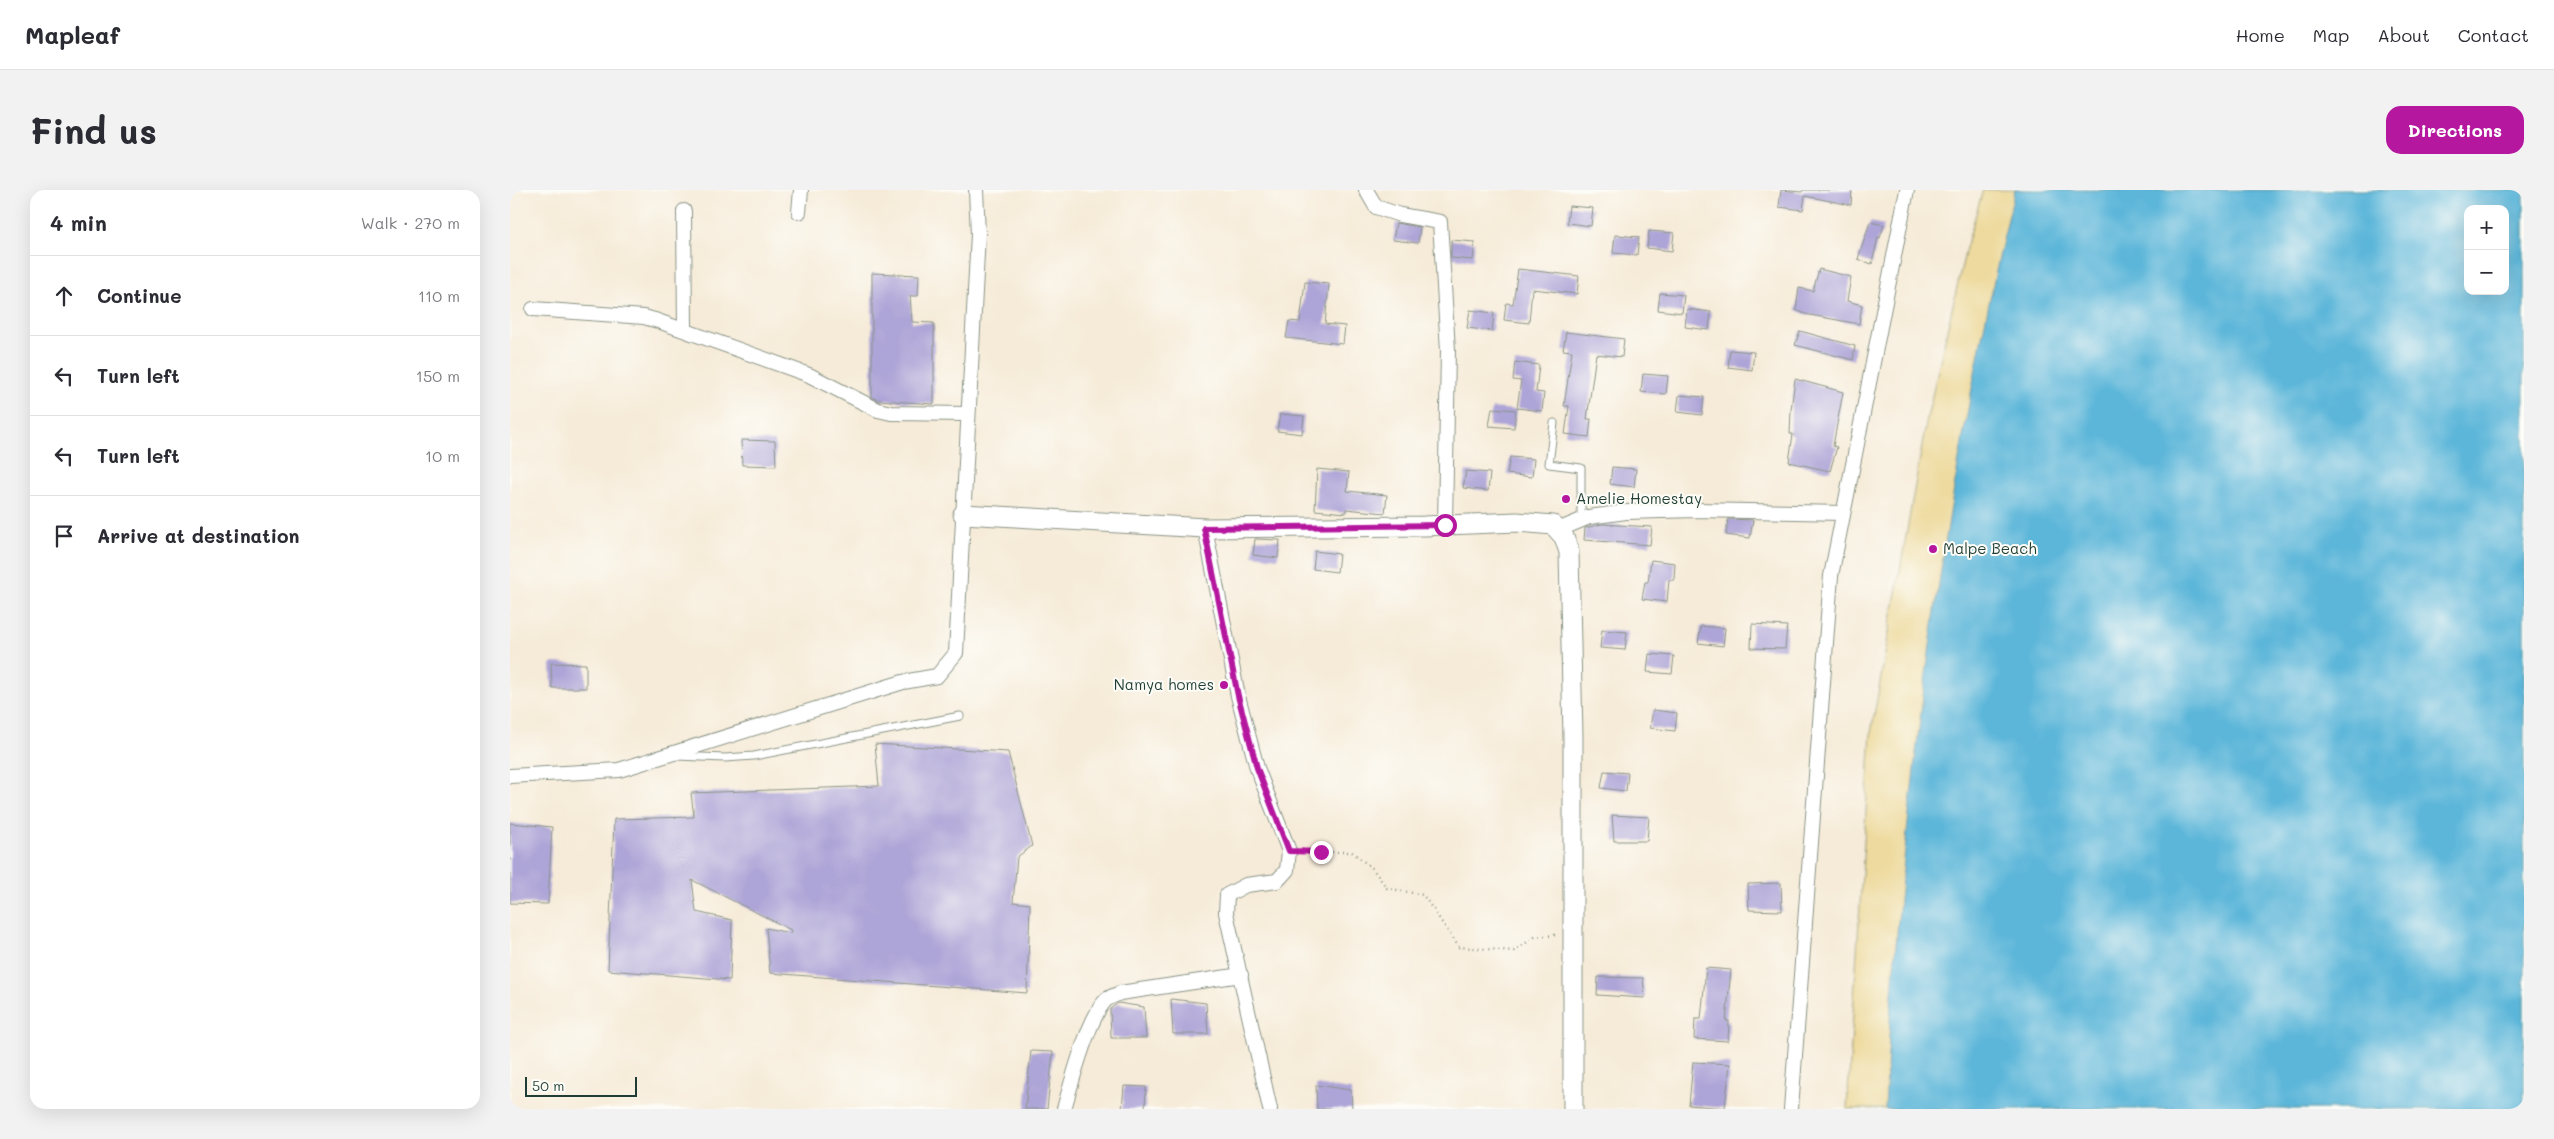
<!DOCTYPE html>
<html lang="en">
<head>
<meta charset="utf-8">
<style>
	body { margin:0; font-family:Mali,sans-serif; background:#f2f2f3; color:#2b2b33 }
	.controls { position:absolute; right:15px; top:15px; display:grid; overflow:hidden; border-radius:10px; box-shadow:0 5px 20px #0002 }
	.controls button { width:45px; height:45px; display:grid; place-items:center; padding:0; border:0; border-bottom:1px solid #e1e1e2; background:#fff; color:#2b2b33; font:25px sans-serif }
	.scale { position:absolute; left:15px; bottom:12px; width:112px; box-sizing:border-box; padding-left:5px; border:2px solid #1f3d34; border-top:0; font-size:14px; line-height:18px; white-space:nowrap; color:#1f3d34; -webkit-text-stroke:4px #fdfcf7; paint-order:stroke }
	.stop { position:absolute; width:15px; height:15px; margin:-11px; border:4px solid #b5179e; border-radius:50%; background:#fff }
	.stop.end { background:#b5179e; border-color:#fff; box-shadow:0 1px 5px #0008 }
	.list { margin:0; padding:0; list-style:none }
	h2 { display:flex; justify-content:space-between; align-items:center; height:65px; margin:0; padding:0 20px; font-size:21px }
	h2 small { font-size:16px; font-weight:400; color:#7c7c81 }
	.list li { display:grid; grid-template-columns:32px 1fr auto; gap:15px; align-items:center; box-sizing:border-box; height:80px; padding:0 20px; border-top:1px solid #e1e1e2 }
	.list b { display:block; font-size:19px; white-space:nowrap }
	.list em { font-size:16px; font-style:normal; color:#7c7c81 }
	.icon { flex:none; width:28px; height:28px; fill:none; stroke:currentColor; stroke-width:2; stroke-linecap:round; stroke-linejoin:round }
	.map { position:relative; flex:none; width:2014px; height:919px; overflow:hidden; border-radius:15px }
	header { display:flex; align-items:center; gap:30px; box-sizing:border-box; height:70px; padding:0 25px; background:#fff; border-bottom:1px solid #e1e1e2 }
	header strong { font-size:24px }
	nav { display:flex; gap:28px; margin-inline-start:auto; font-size:18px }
	.intro { display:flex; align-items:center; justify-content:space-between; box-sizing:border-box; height:120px; padding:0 30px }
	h1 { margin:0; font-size:35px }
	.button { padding:12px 22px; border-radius:15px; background:#b5179e; color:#fff; font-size:18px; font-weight:700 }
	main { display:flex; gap:30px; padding:0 30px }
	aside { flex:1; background:#fff; border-radius:15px; box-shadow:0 5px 20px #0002 }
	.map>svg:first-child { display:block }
</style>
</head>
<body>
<header>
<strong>Mapleaf</strong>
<nav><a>Home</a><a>Map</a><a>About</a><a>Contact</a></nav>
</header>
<div class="intro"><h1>Find us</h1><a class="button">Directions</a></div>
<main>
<aside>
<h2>4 min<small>Walk · 270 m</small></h2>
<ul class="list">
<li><svg class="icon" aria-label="ahead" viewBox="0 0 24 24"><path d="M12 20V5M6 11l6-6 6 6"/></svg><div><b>Continue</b></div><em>110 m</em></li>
<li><svg class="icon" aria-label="left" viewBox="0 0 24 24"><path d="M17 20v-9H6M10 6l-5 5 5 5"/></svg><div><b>Turn left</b></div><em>150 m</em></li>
<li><svg class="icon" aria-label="left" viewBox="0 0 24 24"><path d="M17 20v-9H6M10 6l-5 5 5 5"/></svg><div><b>Turn left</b></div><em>10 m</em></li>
<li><svg class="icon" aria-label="arrive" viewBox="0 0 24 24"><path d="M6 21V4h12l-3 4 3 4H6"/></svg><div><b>Arrive at destination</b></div></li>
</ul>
</aside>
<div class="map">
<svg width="2014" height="919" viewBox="0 0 2014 919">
	<rect width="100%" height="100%" fill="#fdfcf7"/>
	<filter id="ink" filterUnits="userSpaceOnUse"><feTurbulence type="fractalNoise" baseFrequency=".02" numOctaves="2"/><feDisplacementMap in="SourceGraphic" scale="10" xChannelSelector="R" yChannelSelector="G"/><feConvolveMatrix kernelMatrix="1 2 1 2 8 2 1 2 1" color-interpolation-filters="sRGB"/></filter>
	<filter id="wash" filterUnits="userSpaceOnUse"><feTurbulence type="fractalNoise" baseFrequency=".0096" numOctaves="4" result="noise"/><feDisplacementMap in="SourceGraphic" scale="20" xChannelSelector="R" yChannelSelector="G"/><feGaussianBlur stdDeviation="1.12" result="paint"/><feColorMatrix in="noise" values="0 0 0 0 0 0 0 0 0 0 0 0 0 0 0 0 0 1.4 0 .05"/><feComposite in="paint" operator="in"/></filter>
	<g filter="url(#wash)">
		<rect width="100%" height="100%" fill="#f6ebd8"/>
		<!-- sand -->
		<polygon fill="#eeda9e" stroke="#868c69" points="1473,0 1524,0 1392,919 1337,919 1361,543 1417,228 1456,58"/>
		<!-- water -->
		<path fill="#5cb6d9" stroke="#3e7a86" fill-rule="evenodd" d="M1505 0H2014V919H1375C1381 784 1395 649 1412 514 1435 341 1463 170 1505 0ZM1958 19H1995V101H1958Z"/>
		<g id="blocks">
			<!-- building -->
			<g fill="#ada4d7">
				<polygon points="1271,0 1292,2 1293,0 1342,0 1341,15 1295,6 1293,20 1269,17"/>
				<polygon points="1059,16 1083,18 1081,36 1057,33"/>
				<polygon points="1360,32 1374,35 1370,48 1368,47 1362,74 1348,69"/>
				<polygon points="886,33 910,37 908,53 883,50"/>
				<polygon points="1139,41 1164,43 1162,61 1137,58"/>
				<polygon points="1105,45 1129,47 1127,65 1103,63"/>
				<polygon points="941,50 965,52 963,70 941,68"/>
				<polygon points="1008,79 1069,86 1067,104 1022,99 1019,133 994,130 996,113 1003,114"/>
				<polygon points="1309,79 1341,87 1337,111 1352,115 1349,134 1295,124 1286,120 1289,98 1303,101"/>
				<polygon points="362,83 409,85 408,106 400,106 402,132 424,133 424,214 368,210 362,207"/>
				<polygon points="795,92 819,94 815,134 835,136 833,154 776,148 779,131 790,132"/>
				<polygon points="1150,103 1174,105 1172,123 1148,120"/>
				<polygon points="1177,119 1201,122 1199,140 1175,137"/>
				<polygon points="960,120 984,123 982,141 957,138"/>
				<polygon points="1290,141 1345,156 1343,170 1285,155"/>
				<polygon points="1056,142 1114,149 1112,167 1086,164 1077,229 1081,229 1079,247 1055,244 1059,216 1054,216 1062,161 1053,160"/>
				<polygon points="1220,160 1244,162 1242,180 1218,177"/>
				<polygon points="1005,172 1029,175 1026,202 1034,203 1032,221 1007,218 1011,191 1003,190"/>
				<polygon points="1133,184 1158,186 1156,204 1131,202"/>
				<polygon points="1285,189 1333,202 1323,256 1327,257 1320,281 1279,272 1283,244 1280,244 1281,220"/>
				<polygon points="1169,205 1194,207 1192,225 1167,222"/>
				<polygon points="982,218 1006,220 1004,238 979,236"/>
				<polygon points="770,224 794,226 792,244 767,241"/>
				<polygon points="231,250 265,251 266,276 232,275"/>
				<polygon points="1000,267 1024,269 1022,287 997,284"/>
				<polygon points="1102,277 1126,279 1124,297 1100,294"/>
				<polygon points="807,279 839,282 837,301 877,305 875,323 836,319 836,323 805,320"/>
				<polygon points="956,281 980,283 978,301 953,298"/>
				<polygon points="1218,329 1243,330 1240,348 1216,345"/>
				<polygon points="1092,334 1142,337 1140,355 1074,350 1075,338"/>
				<polygon points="745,349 770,350 768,368 743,365"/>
				<polygon points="805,361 829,364 827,382 803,379"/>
				<polygon points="1141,370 1165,373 1164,390 1159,390 1157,412 1132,409 1135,392 1138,392"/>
				<polygon points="1242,434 1277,436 1275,459 1241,458"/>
				<polygon points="1191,436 1215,438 1213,456 1188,453"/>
				<polygon points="1092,440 1117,442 1115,460 1090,458"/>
				<polygon points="1139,464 1164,466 1162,484 1137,482"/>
				<polygon points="41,473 76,474 76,498 42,498"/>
				<polygon points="1143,520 1167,523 1165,541 1140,538"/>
				<polygon points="365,554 498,562 522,656 507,667 503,712 520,714 517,803 260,783 256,738 280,743 281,740 182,690 186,722 222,730 220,790 98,780 104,629 184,627 181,603 369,596"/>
				<polygon points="1094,581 1118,583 1116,601 1091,598"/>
				<polygon points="1102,625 1139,627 1137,651 1104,651"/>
				<polygon points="0,633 42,637 38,714 0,713"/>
				<polygon points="1271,693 1272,721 1239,720 1238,694"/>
				<polygon points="1196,778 1221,780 1216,831 1219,831 1218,851 1184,849 1185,829 1191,829"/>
				<polygon points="1088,787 1133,788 1135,808 1087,805"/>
				<polygon points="661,809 696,813 698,844 663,844"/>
				<polygon points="608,813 634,817 636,848 601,848 600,819"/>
				<polygon points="521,861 543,862 537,919 515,919"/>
				<polygon points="1183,872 1220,874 1215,918 1179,915"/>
				<polygon points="806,895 841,900 842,919 807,919"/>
				<polygon points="614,896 636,897 635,919 612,919"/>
			</g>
		</g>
	</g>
	<g filter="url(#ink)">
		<use href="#blocks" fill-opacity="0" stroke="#8a9486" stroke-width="1"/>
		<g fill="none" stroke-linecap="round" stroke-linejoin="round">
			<defs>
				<g id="lane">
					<polyline points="1044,233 1039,274 1071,278 1071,330"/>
					<polyline points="167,566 215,568 244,566 450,526"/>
				</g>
				<g id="street">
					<polyline points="856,0 866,17 890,25 930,32 938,160 935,335"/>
					<polyline points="174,21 175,140"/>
					<polyline points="289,22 291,0"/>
					<polyline points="23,119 134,127 148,131 299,185 368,220 381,223 458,224"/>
					<polyline points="695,338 728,506 747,578 779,661 777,680 767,691 736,695 717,705 716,723 760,919"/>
					<polyline points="1048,340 1079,327 1116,322 1186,320 1333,323"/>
					<polyline points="0,586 109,580 393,492 427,486 446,463 468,44 466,0"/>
					<path d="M554 919C561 894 579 826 596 810 599 807 606 805 610 803L731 785"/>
					<polyline points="1281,919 1321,386 1397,0"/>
				</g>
				<polyline id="secondary" points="453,324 695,338 914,336 1007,332 1043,335 1054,347 1059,362 1063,548 1063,919"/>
			</defs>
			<!-- lane casing -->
			<use href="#lane" stroke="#8a9486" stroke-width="9"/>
			<!-- street casing -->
			<use href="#street" stroke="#8a9486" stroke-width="16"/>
			<!-- secondary casing -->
			<use href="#secondary" stroke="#8a9486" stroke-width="21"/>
			<!-- path -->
			<polyline stroke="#8a9486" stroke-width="2.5" stroke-dasharray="1 4" stroke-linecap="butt" points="792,662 842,662 862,678 877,698 913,705 949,757 1004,761 1025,747 1046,745"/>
			<!-- lane -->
			<use href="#lane" stroke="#fff" stroke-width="7"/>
			<!-- street -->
			<use href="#street" stroke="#fff" stroke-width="14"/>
			<!-- secondary -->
			<use href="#secondary" stroke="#fff" stroke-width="19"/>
		</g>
	</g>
	<g fill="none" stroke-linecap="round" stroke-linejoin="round" filter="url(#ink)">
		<!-- route -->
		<polyline stroke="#b5179e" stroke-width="6" points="811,662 779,661 747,578 728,506 694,338 935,335"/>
	</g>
	<!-- markers -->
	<g fill="#b5179e" stroke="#fdfcf7" stroke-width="2">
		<circle cx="1056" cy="309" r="5"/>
		<circle cx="1423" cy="359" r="5"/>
		<circle cx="714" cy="495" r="5"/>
	</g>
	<g text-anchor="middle" stroke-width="4" stroke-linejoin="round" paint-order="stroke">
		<!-- poi labels -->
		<g font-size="15" fill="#1f3d34" stroke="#fdfcf7" text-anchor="start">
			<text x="1066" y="314">Amelie Homestay</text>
			<text x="1433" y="364">Malpe Beach</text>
			<text x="704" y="500" text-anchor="end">Namya homes</text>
		</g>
	</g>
</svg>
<div class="controls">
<button>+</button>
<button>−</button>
</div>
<div class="scale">50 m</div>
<div class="stop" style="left:935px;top:335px"></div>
<div class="stop end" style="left:811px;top:662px"></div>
</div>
</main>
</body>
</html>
